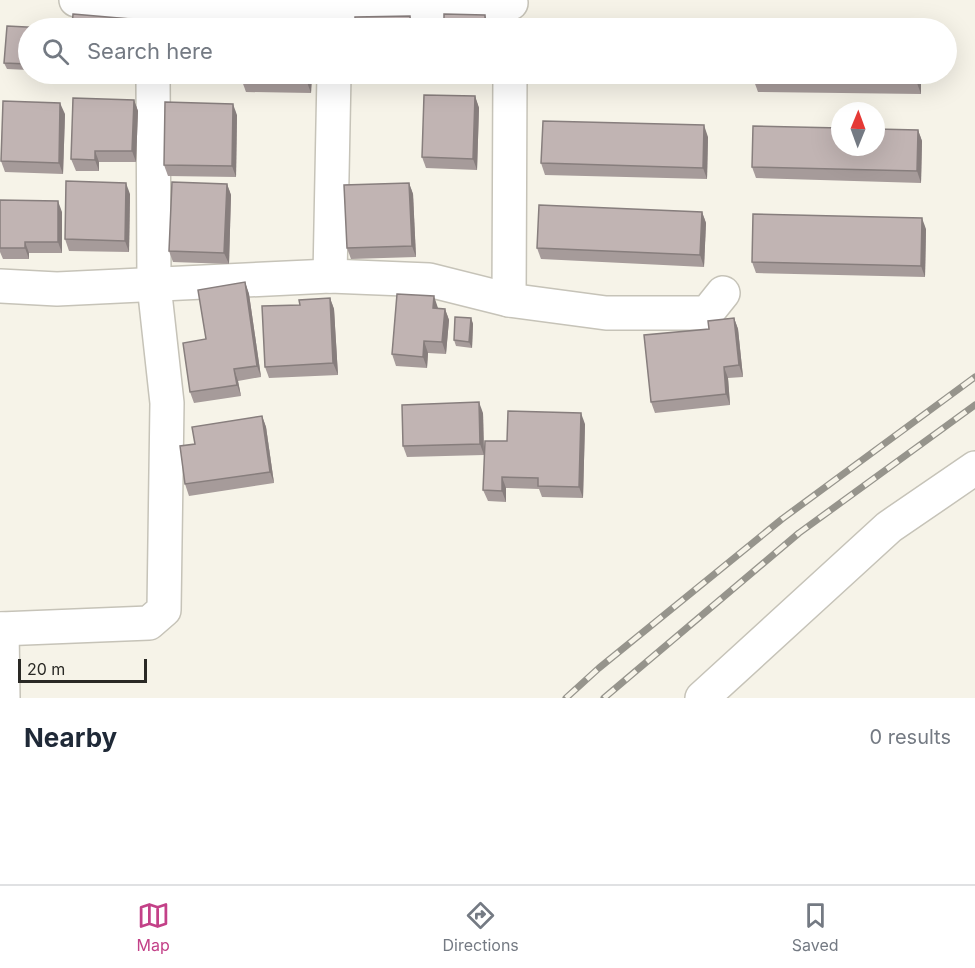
<!DOCTYPE html>
<html lang="en">
<head>
<meta charset="utf-8">
<style>
	body { margin:0; font-family:Inter,sans-serif; background:#f2f2f3; color:#1f2937 }
	.compass { position:absolute; left:831px; top:102px; width:54px; height:54px; border-radius:50%; background:#fff; box-shadow:0 6px 24px #0002; rotate:1deg }
	.scale { position:absolute; left:18px; bottom:15px; width:129px; box-sizing:border-box; padding-left:6px; border:3px solid #2a2925; border-top:0; font-size:16px; line-height:21px; white-space:nowrap; color:#2a2925; -webkit-text-stroke:4px #f6f3e8; paint-order:stroke }
	.list { margin:0; padding:0; list-style:none }
	h2 { display:flex; justify-content:space-between; align-items:center; height:78px; margin:0; padding:0 24px; font-size:26px }
	h2 small { font-size:20px; font-weight:400; color:#747a83 }
	.icon { flex:none; width:33px; height:33px; fill:none; stroke:currentColor; stroke-width:2; stroke-linecap:round; stroke-linejoin:round }
	.map { position:relative; flex:none; width:975px; height:698px; overflow:hidden }
	.search { position:absolute; background:#fff; box-shadow:0 6px 24px #0002; left:18px; right:18px; top:18px; height:66px; display:flex; align-items:center; gap:15px; box-sizing:border-box; padding:0 21px; border-radius:33px; color:#747a83; font-size:22px }
	.sheet { height:186px; background:#fff }
	nav { display:flex; justify-content:space-around; align-items:center; box-sizing:border-box; height:84px; border-top:2px solid #e0e1e3; background:#fff; font-size:16px; color:#747a83 }
	nav a { display:grid; justify-items:center; gap:3px }
	nav .on { color:#c34188 }
	.map>svg:first-child { display:block }
</style>
</head>
<body>
<div class="map">
<svg width="975" height="698" viewBox="0 0 975 698">
	<rect width="100%" height="100%" fill="#f6f3e8"/>
	<g fill="none" stroke-linecap="round" stroke-linejoin="round">
		<defs>
			<g id="minor">
				<polyline points="76,0 153,2 511,3"/>
				<polyline points="330,276 334,74"/>
				<polyline points="0,286 57,289 330,276 429,280 509,300 606,313 707,313 723,293"/>
				<polyline points="509,300 510,74"/>
				<polyline points="0,629 149,623 164,610 167,403 154,285 153,74"/>
				<polyline points="2,629 3,698"/>
				<polyline points="702,698 889,527 975,468"/>
			</g>
		</defs>
		<!-- minor casing -->
		<use href="#minor" stroke="#c6c3b8" stroke-width="36"/>
		<!-- minor -->
		<use href="#minor" stroke="#fff" stroke-width="33"/>
		<defs>
			<g id="rail">
				<polyline points="566,698 599,668 782,519 975,377"/>
				<polyline points="604,698 799,533 975,405"/>
			</g>
		</defs>
		<!-- rail casing -->
		<use href="#rail" stroke="#96948c" stroke-width="7"/>
		<!-- rail -->
		<use href="#rail" stroke="#f6f3e8" stroke-width="4.5" stroke-dasharray="14" stroke-linecap="butt"/>
	</g>
	<!-- wall -->
	<g fill="#a69b9a">
		<polygon points="28,28 28,70 7,69 4,63"/>
		<polygon points="97,74 131,74 130,77"/>
		<polygon points="312,74 311,93 246,92 242,81"/>
		<polygon points="384,74 415,74 415,79 386,80"/>
		<polygon points="445,74 488,74 488,80 447,79"/>
		<polygon points="921,74 921,94 758,92 754,81"/>
		<polygon points="475,96 479,108 477,170 426,168 422,157"/>
		<polygon points="134,100 138,111 136,162 99,162 99,171 76,171 71,159"/>
		<polygon points="65,114 63,174 5,172 1,161"/>
		<polygon points="237,115 236,177 168,176 164,165"/>
		<polygon points="918,130 922,141 921,183 756,178 752,167"/>
		<polygon points="708,137 707,179 545,175 541,163"/>
		<polygon points="409,183 413,194 416,257 351,259 347,248"/>
		<polygon points="227,184 231,195 229,264 173,262 169,251"/>
		<polygon points="130,194 129,252 69,251 65,239"/>
		<polygon points="0,200 62,212 62,253 29,253 29,259 3,259 0,252"/>
		<polygon points="702,212 706,223 704,267 541,259 537,248"/>
		<polygon points="926,229 925,277 756,273 752,262"/>
		<polygon points="245,282 249,294 261,377 238,381 241,396 194,403 190,392 206,339"/>
		<polygon points="330,298 334,309 338,375 269,378 265,367 300,305"/>
		<polygon points="445,309 449,320 446,354 428,353 427,368 396,366 392,354"/>
		<polygon points="471,318 473,324 472,348 456,346 454,340"/>
		<polygon points="734,318 738,329 743,377 728,378 730,405 655,413 651,402 709,329"/>
		<polygon points="483,413 484,455 407,457 403,446"/>
		<polygon points="262,416 266,427 274,483 189,496 185,484 195,444"/>
		<polygon points="585,424 583,498 542,497 539,489 506,488 506,502 488,501 483,490 507,441"/>
	</g>
	<!-- shaded-wall -->
	<g fill="#877e7d">
		<polygon points="485,15 489,26 489,28 485,28"/>
		<polygon points="410,16 414,27 414,28 410,28"/>
		<polygon points="130,19 134,28 129,28"/>
		<polygon points="307,74 312,74 311,93 307,82"/>
		<polygon points="917,74 921,74 921,94 917,83"/>
		<polygon points="475,96 479,108 477,170 473,159"/>
		<polygon points="134,100 138,111 136,162 132,151"/>
		<polygon points="60,103 65,114 63,174 59,163"/>
		<polygon points="233,104 237,115 236,177 232,166"/>
		<polygon points="704,125 708,137 707,179 703,168"/>
		<polygon points="918,130 922,141 921,183 917,171"/>
		<polygon points="95,151 99,162 99,171 95,160"/>
		<polygon points="126,183 130,194 129,252 125,241"/>
		<polygon points="409,183 413,194 416,257 412,246"/>
		<polygon points="227,184 231,195 229,264 224,253"/>
		<polygon points="58,201 62,212 62,253 58,242"/>
		<polygon points="702,212 706,223 704,267 700,255"/>
		<polygon points="922,218 926,229 925,277 921,266"/>
		<polygon points="25,242 29,253 29,259 25,248"/>
		<polygon points="245,282 249,294 261,377 257,366"/>
		<polygon points="434,296 438,308 437,319 433,308"/>
		<polygon points="330,298 334,309 338,375 333,363"/>
		<polygon points="445,309 449,320 446,354 442,342"/>
		<polygon points="471,318 473,324 472,348 469,342"/>
		<polygon points="734,318 738,329 743,377 739,365"/>
		<polygon points="424,341 428,353 427,368 423,357"/>
		<polygon points="724,367 728,378 730,405 726,394"/>
		<polygon points="234,369 238,381 241,396 237,385"/>
		<polygon points="479,402 483,413 484,455 480,444"/>
		<polygon points="581,413 585,424 583,498 579,487"/>
		<polygon points="262,416 266,427 274,483 270,472"/>
		<polygon points="502,477 506,488 506,502 502,491"/>
	</g>
	<!-- building -->
	<g fill="#c1b4b3" stroke="#877e7d" stroke-width="1.5">
		<polygon points="73,14 130,19 129,28 72,28"/>
		<polygon points="444,14 485,15 485,28 444,28"/>
		<polygon points="410,16 410,28 355,28 355,17"/>
		<polygon points="175,23 226,24 226,28 175,28"/>
		<polygon points="7,26 46,28 28,28 28,64 4,63"/>
		<polygon points="242,74 307,74 307,82 242,81"/>
		<polygon points="754,74 917,74 917,83 754,81"/>
		<polygon points="424,95 475,96 473,159 422,157"/>
		<polygon points="73,98 134,100 132,151 95,151 95,160 71,159"/>
		<polygon points="3,101 60,103 59,163 1,161"/>
		<polygon points="165,102 233,104 232,166 164,165"/>
		<polygon points="543,121 704,125 703,168 541,163"/>
		<polygon points="753,126 840,128 840,147 876,147 876,129 918,130 917,171 752,167"/>
		<polygon points="66,181 126,183 125,241 65,239"/>
		<polygon points="172,182 227,184 224,253 169,251"/>
		<polygon points="409,183 412,246 347,248 344,185"/>
		<polygon points="0,200 58,201 58,242 25,242 25,248 0,248"/>
		<polygon points="539,205 702,212 700,255 537,248"/>
		<polygon points="753,214 922,218 921,266 752,262"/>
		<polygon points="245,282 257,366 234,369 237,385 190,392 183,343 206,339 198,290"/>
		<polygon points="397,294 434,296 433,308 445,309 442,342 424,341 423,357 392,354"/>
		<polygon points="330,298 333,363 265,367 262,306 300,305 299,300"/>
		<polygon points="455,317 471,318 469,342 454,340"/>
		<polygon points="734,318 739,365 724,367 726,394 651,402 644,335 709,329 708,321"/>
		<polygon points="479,402 480,444 403,446 402,405"/>
		<polygon points="508,411 581,413 579,487 538,486 538,478 502,477 502,491 483,490 485,441 507,441"/>
		<polygon points="262,416 270,472 185,484 180,446 195,444 192,427"/>
	</g>
</svg>
<svg class="compass" viewBox="-18 -18 36 36"><path d="M0-13l5 13h-10z" fill="#e53935"/><path d="M0 13l5-13h-10z" fill="#747a83"/></svg>
<div class="scale">20 m</div>
<div class="search"><svg class="icon" aria-label="search" viewBox="0 0 24 24"><circle cx="10" cy="10" r="6"/><path d="M15 15l6 6"/></svg>Search here</div>
</div>
<section class="sheet">
<h2>Nearby<small>0 results</small></h2>
<ul class="list">
</ul>
</section>
<nav>
<a class="on"><svg class="icon" aria-label="map" viewBox="0 0 24 24"><path d="M3 6l6-2 6 2 6-2v14l-6 2-6-2-6 2zM9 4v14M15 6v14"/></svg>Map</a>
<a><svg class="icon" aria-label="directions" viewBox="0 0 24 24"><path d="M12 3l9 9-9 9-9-9zM9 14v-3h6M13 9l2 2-2 2"/></svg>Directions</a>
<a><svg class="icon" aria-label="saved" viewBox="0 0 24 24"><path d="M7 4h10v16l-5-4-5 4z"/></svg>Saved</a>
</nav>
</body>
</html>
